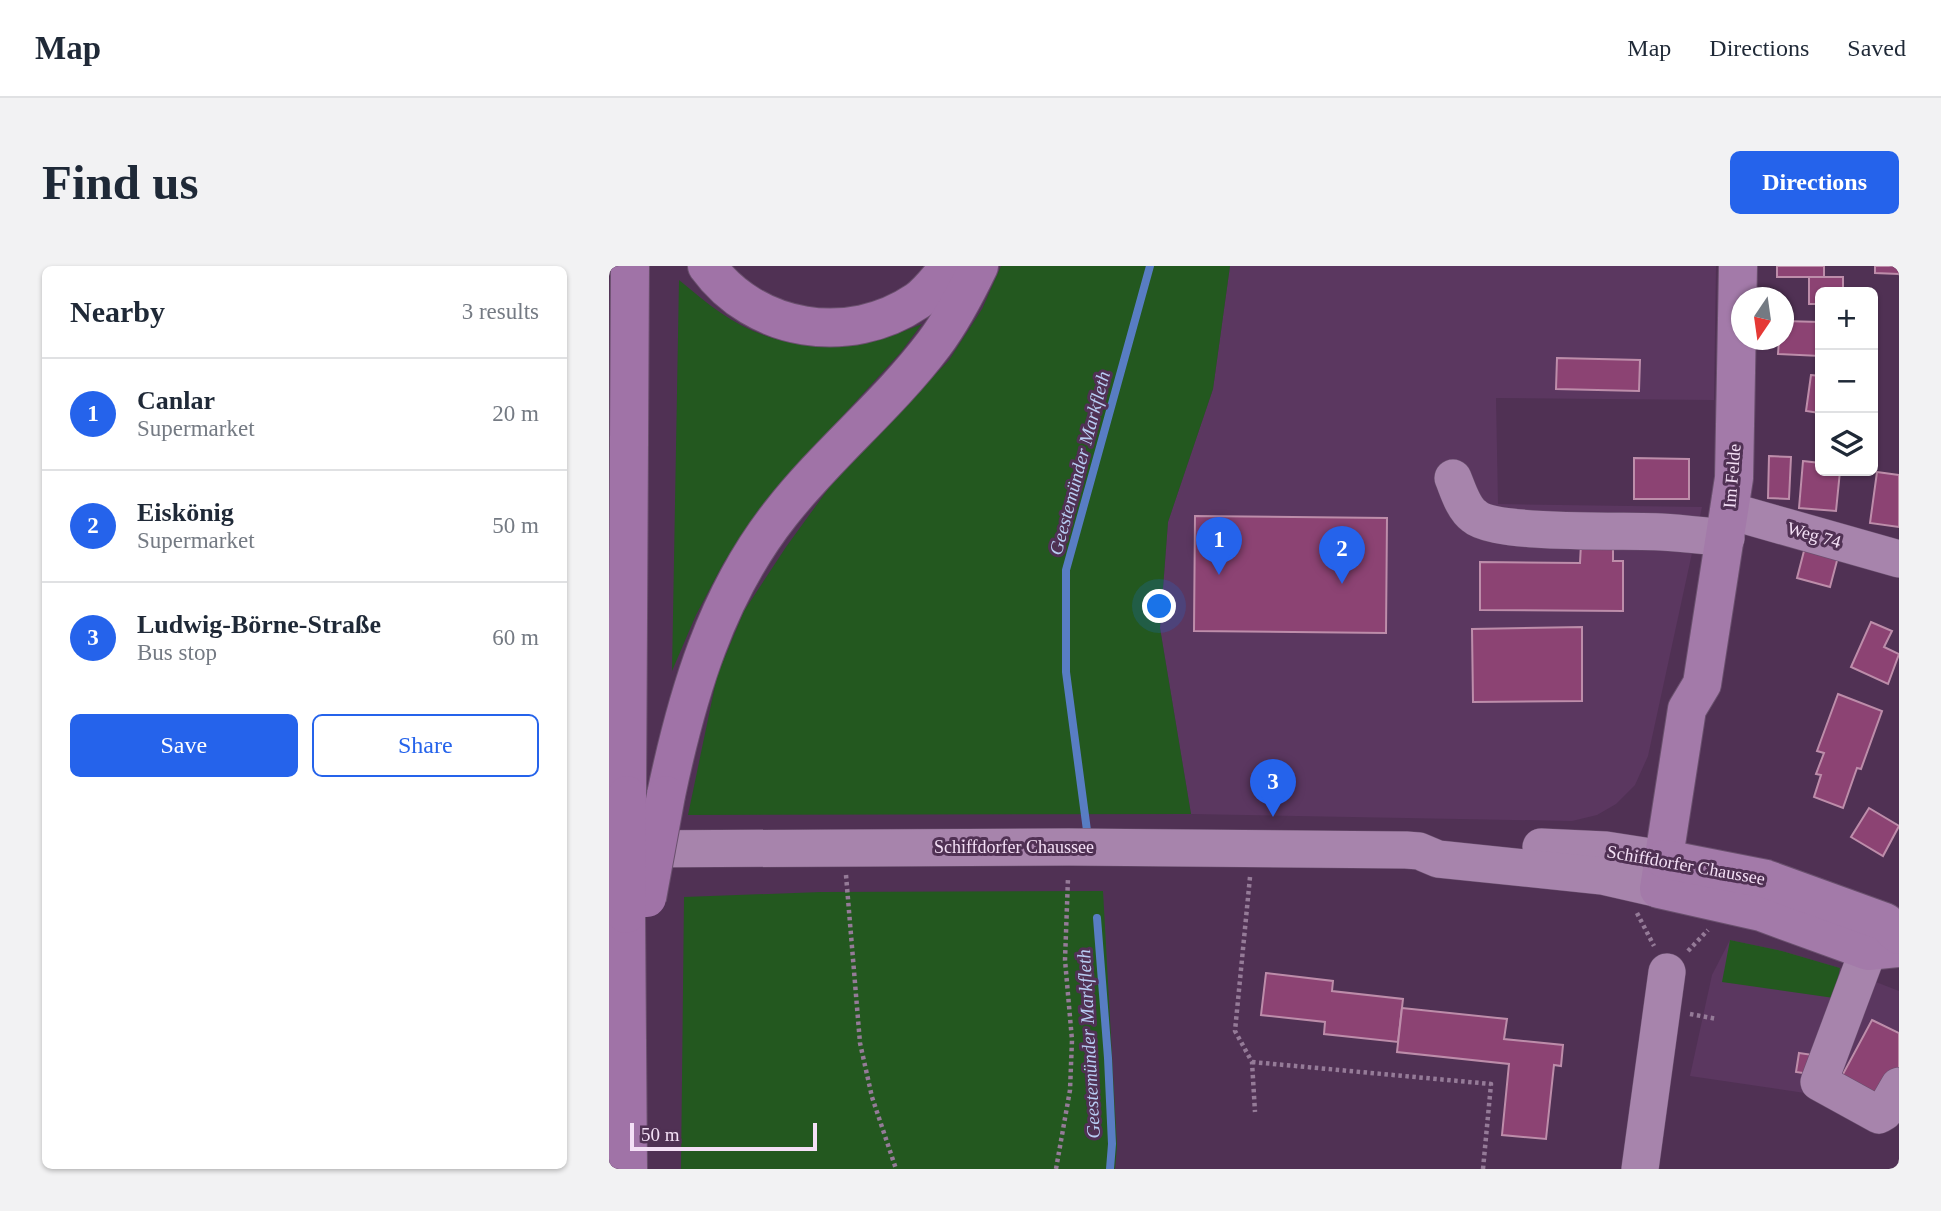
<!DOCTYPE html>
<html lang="en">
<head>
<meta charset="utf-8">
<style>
	body { margin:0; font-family:"Times New Roman",serif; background:#f2f2f3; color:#1f2937 }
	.controls { position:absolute; right:21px; top:21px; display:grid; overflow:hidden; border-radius:10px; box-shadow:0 2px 5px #0004 }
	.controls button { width:63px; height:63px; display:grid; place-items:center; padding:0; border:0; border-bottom:2px solid #e0e1e3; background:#fff; color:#1f2937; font:35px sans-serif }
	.compass { position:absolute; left:1122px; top:21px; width:63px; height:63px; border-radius:50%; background:#fff; box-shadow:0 2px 5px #0004; rotate:193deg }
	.scale { position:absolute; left:21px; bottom:18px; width:187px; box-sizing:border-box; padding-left:7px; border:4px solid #f4e0f6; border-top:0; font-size:19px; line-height:24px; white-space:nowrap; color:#f4e0f6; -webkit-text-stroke:5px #503154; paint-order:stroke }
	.you { position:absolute; left:551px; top:341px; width:24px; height:24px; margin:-18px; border:5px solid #fff; border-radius:50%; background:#1a73e8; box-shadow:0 0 0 10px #1a73e833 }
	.badge { display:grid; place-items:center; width:46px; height:46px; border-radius:50%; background:#2563eb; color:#fff; font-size:23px; font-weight:700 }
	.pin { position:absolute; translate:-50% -58px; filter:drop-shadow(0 2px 4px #0008) }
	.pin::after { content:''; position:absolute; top:37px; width:24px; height:21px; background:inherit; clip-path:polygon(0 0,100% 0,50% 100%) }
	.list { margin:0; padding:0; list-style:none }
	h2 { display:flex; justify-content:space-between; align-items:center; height:91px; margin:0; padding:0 28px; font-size:30px }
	h2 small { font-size:23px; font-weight:400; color:#747a83 }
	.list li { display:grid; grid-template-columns:46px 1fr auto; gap:21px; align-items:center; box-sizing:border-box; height:112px; padding:0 28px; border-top:2px solid #e0e1e3 }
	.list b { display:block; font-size:26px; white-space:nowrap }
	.list p { margin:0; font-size:23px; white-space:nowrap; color:#747a83 }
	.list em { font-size:23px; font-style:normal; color:#747a83 }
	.actions { display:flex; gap:14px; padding:21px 28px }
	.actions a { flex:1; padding:16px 0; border:2px solid #2563eb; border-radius:10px; text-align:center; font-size:24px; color:#2563eb }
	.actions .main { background:#2563eb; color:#fff }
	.icon { flex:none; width:38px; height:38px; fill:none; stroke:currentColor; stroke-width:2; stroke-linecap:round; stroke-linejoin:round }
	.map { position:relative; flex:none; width:1290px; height:903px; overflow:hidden; border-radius:10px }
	header { display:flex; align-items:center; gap:42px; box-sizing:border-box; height:98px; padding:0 35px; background:#fff; border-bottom:2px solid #e0e1e3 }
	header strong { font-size:33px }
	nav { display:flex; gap:38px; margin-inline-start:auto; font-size:24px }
	.intro { display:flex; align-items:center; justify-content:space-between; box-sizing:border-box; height:168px; padding:0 42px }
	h1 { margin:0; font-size:49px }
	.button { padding:18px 32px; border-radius:10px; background:#2563eb; color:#fff; font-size:24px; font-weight:700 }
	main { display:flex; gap:42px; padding:0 42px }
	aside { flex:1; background:#fff; border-radius:10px; box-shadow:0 2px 5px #0004 }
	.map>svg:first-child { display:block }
</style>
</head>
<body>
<header>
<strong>Map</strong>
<nav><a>Map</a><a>Directions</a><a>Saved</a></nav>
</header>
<div class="intro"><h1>Find us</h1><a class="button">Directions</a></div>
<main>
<aside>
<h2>Nearby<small>3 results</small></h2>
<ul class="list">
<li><span class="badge">1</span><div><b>Canlar</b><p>Supermarket</p></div><em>20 m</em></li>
<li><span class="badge">2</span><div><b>Eiskönig</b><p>Supermarket</p></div><em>50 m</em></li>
<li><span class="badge">3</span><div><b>Ludwig-Börne-Straße</b><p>Bus stop</p></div><em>60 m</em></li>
</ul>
<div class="actions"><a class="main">Save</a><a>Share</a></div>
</aside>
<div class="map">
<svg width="1290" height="903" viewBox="0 0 1290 903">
	<rect width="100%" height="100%" fill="#503154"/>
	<!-- built -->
	<g fill="#5b3760">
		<polygon points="621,0 1107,0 1105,134 887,132 889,238 1093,241 1039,490 1026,519 1007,538 988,549 963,555 582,548 551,362 559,256 604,123"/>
		<polygon points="1121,674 1173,685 1231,702 1290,725 1290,841 1081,810 1103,709"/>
	</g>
	<!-- green -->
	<g fill="#23581f">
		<polygon points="392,0 621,0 604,123 559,256 551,362 582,548 79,549 108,410 135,345 177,281 222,219 340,94 373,43"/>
		<path d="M70 14C84 25 97 37 112 47 157 79 220 89 272 73 286 69 300 63 313 58L292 86 188 200 115 296 87 349 63 405Z"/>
		<polygon points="494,625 508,880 506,903 72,903 75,631 212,626"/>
		<polygon points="1121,674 1173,685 1231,702 1225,732 1113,716"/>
	</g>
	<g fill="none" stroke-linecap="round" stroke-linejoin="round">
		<!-- stream -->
		<g stroke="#587dc3" stroke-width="8">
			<polyline points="479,572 457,406 457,304 541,0"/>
			<polyline points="488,652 499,792 503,878 501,903"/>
		</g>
	</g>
	<!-- building -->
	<g fill="#8c4373" stroke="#bd8daa" stroke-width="2">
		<rect x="1168" y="0" width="47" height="11"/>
		<polygon points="1266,0 1290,0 1290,8 1266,7"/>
		<polygon points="1200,11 1234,11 1234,26 1211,26 1211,38 1200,38"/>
		<polygon points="1174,55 1211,56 1211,90 1169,88 1170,74 1174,74"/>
		<polygon points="948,92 1031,94 1030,125 947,123"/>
		<polygon points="1202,109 1211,110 1211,147 1197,145"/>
		<polygon points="1160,190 1182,191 1180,233 1159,232"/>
		<polygon points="1025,192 1080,193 1080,233 1025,233"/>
		<polygon points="1194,195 1211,197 1211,205 1231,205 1227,245 1190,242"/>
		<polygon points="1268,206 1290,209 1290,261 1261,257"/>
		<polygon points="586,250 778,252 777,367 585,365"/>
		<polygon points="972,278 1004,279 1004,295 1014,295 1014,345 871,344 871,296 971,297"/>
		<polygon points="1196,281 1229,291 1221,321 1188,312"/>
		<polygon points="1262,356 1283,365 1275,381 1290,388 1279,418 1242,401"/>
		<polygon points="973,361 973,435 864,436 863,363"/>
		<polygon points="1229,428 1273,445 1252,503 1248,502 1234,542 1205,531 1212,509 1207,508 1215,487 1208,485"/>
		<polygon points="1260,542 1290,560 1274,590 1242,571"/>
		<polygon points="657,707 724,715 723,725 794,733 789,776 715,768 716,756 652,749"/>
		<polygon points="793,742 898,753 895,773 954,779 952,800 945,799 937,873 893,869 900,798 788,786"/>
		<polygon points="1263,754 1290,767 1290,808 1270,844 1227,821"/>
		<polygon points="1190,787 1211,790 1208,809 1187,806"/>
	</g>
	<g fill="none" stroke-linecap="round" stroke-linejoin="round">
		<defs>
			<g id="minor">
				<path d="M844 212C849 224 854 242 865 250 886 269 1017 264 1052 266 1074 267 1095 270 1117 272"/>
				<polyline points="1121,245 1290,293"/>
				<polyline points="932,581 997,584 1055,593"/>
				<polyline points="16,583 460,581 797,584 810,585 829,593 993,610 1050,623"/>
				<polyline points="1259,685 1210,816 1270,849 1275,846 1290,820"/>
				<polyline points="1031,903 1058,706"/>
			</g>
			<g id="major">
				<polyline points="1129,0 1125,212 1093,418 1078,443 1050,623 1152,646 1259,685 1290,682"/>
				<polyline points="1055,593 1157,613 1276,656 1290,669"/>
			</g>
			<g id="highway">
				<path d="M98 0C146 66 240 81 308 35 320 27 331 11 341 0"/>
				<polyline points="18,529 21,0"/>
				<path d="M57 529C78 429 107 329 172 247 219 187 279 139 325 78 343 54 357 27 370 0"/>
				<polyline points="17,648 19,903"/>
			</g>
		</defs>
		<!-- minor casing -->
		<use href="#minor" stroke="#6a506e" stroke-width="38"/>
		<!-- major casing -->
		<use href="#major" stroke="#6a506e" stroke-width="40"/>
		<!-- highway casing -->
		<use href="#highway" stroke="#6a506e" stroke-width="40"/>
		<!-- path -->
		<g stroke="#957b98" stroke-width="4.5" stroke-dasharray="3.5 3.5" stroke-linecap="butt">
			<polyline points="237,609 251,777 263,831 287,903"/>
			<polyline points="641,611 626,765 643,796 646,846"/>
			<polyline points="1028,647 1045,680"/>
			<polyline points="1079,685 1099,664"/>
			<polyline points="1081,748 1108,753"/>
			<polyline points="643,796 882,818 874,903"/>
			<polyline points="447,903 461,824 463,774 456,694 459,612"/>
		</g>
		<!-- minor -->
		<use href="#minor" stroke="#a784ac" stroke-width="37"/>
		<!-- major -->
		<use href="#major" stroke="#a37aa9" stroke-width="38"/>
		<!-- highway -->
		<use href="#highway" stroke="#a073a7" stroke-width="38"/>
		<defs>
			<g id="highway-bridge">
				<polyline points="38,632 57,529"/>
				<polyline points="17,648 18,529"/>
			</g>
		</defs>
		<!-- highway-bridge casing -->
		<use href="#highway-bridge" stroke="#6a506e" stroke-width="40" stroke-linecap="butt"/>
		<!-- highway-bridge -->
		<use href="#highway-bridge" stroke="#a073a7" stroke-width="38"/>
	</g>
	<g text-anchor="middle" stroke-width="6" stroke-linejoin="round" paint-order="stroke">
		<!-- street labels -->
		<g font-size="18" fill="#f4e0f6" stroke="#503154">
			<text transform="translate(1123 210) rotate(-85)" y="6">Im Felde</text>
			<text transform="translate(1205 269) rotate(16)" y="6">Weg 74</text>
			<text x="405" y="587">Schiffdorfer Chaussee</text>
			<text transform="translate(1077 599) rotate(10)" y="6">Schiffdorfer Chaussee</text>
		</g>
		<!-- water labels -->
		<g font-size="19" font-style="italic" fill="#b8cdf3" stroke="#503154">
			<text transform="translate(470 197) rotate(-75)" y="7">Geestemünder Markfleth</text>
			<text transform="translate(479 778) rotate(-93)" y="7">Geestemünder Markfleth</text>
		</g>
	</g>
</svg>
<div class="controls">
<button>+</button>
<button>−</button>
<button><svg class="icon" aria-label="layers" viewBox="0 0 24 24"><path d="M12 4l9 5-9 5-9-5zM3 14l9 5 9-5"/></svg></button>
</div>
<svg class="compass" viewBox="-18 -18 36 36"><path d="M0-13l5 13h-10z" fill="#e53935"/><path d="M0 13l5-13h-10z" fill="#747a83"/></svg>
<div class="scale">50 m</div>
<div class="you"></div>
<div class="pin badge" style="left:610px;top:309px">1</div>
<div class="pin badge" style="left:733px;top:318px">2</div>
<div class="pin badge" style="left:664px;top:551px">3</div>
</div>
</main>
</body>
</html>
